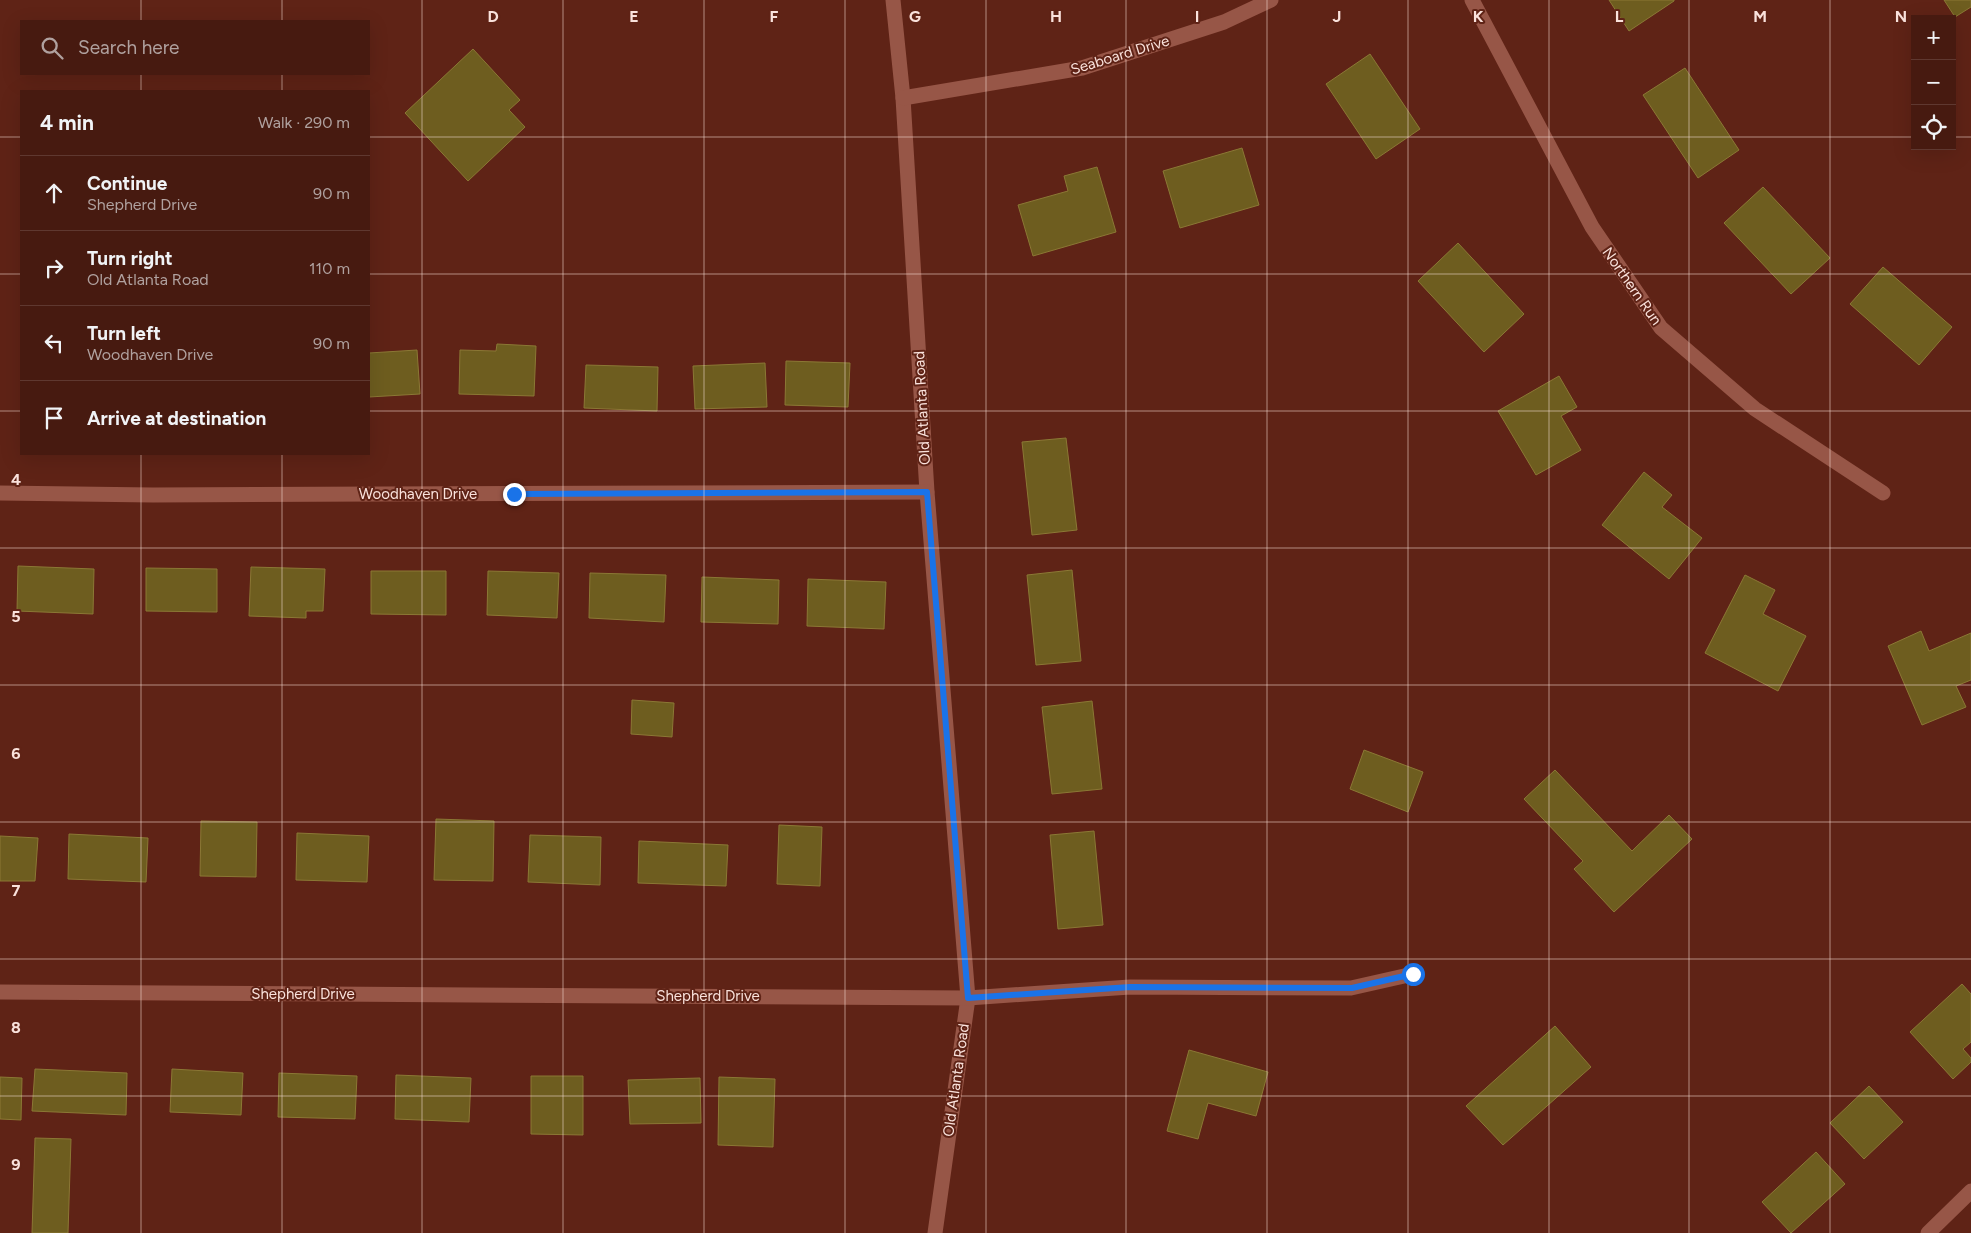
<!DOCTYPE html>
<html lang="en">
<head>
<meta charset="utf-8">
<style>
	body { margin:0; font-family:Figtree,sans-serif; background:#4e2319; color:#f1f3f6 }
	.controls { position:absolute; right:15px; top:15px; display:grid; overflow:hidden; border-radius:0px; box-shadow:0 5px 20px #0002 }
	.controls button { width:45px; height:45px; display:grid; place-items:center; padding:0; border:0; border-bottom:1px solid #5f3830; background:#471a10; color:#f1f3f6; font:25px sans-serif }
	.stop { position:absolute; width:15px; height:15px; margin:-11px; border:4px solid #1a73e8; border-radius:50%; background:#fff }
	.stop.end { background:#1a73e8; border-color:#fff; box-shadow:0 1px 5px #0008 }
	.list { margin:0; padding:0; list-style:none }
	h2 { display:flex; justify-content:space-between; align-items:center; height:65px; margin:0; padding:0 20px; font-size:21px }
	h2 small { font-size:16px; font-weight:400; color:#b0a19f }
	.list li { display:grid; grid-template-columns:32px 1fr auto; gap:15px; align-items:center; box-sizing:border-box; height:75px; padding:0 20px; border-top:1px solid #5f3830 }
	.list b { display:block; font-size:19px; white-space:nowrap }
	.list p { margin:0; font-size:16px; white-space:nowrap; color:#b0a19f }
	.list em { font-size:16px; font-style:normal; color:#b0a19f }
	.icon { flex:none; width:28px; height:28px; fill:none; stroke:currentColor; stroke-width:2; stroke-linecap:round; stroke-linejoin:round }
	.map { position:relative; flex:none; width:1971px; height:1233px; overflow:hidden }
	.search { position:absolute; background:#471a10; box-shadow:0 5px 20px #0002; left:20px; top:20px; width:350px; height:55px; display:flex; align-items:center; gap:12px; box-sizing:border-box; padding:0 18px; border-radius:0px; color:#b0a19f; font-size:19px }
	.panel { position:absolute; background:#471a10; box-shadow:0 5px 20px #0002; left:20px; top:90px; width:350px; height:365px; border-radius:0px }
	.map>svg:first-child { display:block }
</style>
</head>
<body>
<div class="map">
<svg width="1971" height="1233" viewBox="0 0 1971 1233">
	<rect width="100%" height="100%" fill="#5f2316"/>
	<!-- building -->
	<g fill="#6e5d1f" stroke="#8b7835">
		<polygon points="1609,0 1674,0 1674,1 1629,31"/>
		<polygon points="1944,0 1971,0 1971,7 1955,17"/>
		<polygon points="473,49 520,100 509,110 525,127 468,181 405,113"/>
		<polygon points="1370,54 1420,129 1376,159 1326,84"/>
		<polygon points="1685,68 1739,150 1698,178 1643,95"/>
		<polygon points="1242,148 1259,205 1180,228 1163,171"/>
		<polygon points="1097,167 1116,232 1033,256 1018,205 1068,191 1064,176"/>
		<polygon points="1763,187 1830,258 1791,294 1724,223"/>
		<polygon points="1458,243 1524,314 1484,352 1418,281"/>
		<polygon points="1883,267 1952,327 1919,365 1850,304"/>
		<polygon points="497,344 536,346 534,396 459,394 460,350 496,351"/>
		<polygon points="417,350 420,394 369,397 369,353"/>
		<polygon points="786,361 850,363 848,407 785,405"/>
		<polygon points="765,363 767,407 695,409 693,366"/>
		<polygon points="586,365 658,367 657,411 584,408"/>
		<polygon points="1559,376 1577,407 1561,416 1581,450 1536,475 1498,411"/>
		<polygon points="1066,438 1077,530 1032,535 1022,442"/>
		<polygon points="1644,472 1672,495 1662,507 1702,538 1669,579 1602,525"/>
		<polygon points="18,566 94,569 93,614 17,611"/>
		<polygon points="251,567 325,569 323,611 306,611 306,618 249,616"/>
		<polygon points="146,568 217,569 217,612 146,611"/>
		<polygon points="1072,570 1081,661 1036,665 1027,575"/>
		<polygon points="371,571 446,571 446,615 371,614"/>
		<polygon points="488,571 559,573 557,618 487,615"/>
		<polygon points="590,573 666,575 664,622 589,618"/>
		<polygon points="1745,575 1775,590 1763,614 1806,636 1778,691 1705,653"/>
		<polygon points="702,577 779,580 778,624 701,622"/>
		<polygon points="808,579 886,582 884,629 807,626"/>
		<polygon points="1921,631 1929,651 1971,633 1971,680 1956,686 1966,707 1922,725 1888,646"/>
		<polygon points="632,700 674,703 672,737 631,734"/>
		<polygon points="1092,701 1102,789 1052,794 1042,707"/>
		<polygon points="1364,750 1423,772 1408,812 1350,789"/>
		<polygon points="1555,770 1632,851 1669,815 1692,839 1614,912 1574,869 1583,861 1524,799"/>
		<polygon points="436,819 494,821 493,881 434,880"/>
		<polygon points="201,821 257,822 256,877 200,876"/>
		<polygon points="779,825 822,827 820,886 777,884"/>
		<polygon points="1094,831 1103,925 1058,929 1050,835"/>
		<polygon points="297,833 369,836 367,882 296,880"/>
		<polygon points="69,834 148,838 146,882 68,879"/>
		<polygon points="530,835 601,837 600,885 528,882"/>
		<polygon points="0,836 38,838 35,881 0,881"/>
		<polygon points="639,841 728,845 726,886 638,883"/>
		<polygon points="1962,984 1971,994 1971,1042 1963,1049 1971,1058 1971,1062 1953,1079 1910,1032"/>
		<polygon points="1555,1026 1591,1067 1503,1145 1466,1106"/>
		<polygon points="1189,1050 1268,1072 1256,1116 1208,1103 1198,1139 1167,1131"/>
		<polygon points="35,1069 127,1073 126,1115 32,1111"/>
		<polygon points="172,1069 243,1073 241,1115 170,1112"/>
		<polygon points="279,1073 357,1076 355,1119 278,1117"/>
		<polygon points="396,1075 471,1078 469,1122 395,1119"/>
		<polygon points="531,1076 583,1076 583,1135 531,1134"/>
		<polygon points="0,1077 22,1078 21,1120 0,1119"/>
		<polygon points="719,1077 775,1079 773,1147 718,1145"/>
		<polygon points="700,1078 701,1123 630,1124 628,1080"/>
		<polygon points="1869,1086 1903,1122 1864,1159 1830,1123"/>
		<polygon points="35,1138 71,1139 68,1233 32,1233"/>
		<polygon points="1816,1152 1845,1184 1791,1233 1762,1202"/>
	</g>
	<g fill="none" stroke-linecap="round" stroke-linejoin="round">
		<!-- minor -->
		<g stroke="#975647" stroke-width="15">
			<polyline points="893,0 903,98 927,492 968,998 935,1233"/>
			<polyline points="1472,0 1592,227 1661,328 1755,409 1883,493"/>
			<polyline points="903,98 1082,68 1224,22 1271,0"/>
			<polyline points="0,493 153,495 927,492"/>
			<polyline points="0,992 968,998 1130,987 1351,988 1413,974"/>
			<polyline points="1928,1233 1971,1191"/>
		</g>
	</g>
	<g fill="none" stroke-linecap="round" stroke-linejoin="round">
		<!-- route -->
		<polyline stroke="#1a73e8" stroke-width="6" points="514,494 927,492 968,998 1130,987 1352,988 1413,974"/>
	</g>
	<!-- grid -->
	<path fill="none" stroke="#fae2dc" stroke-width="1" stroke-opacity="0.55" d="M141 0V21M282 0V21M422 0V1233M563 0V1233M704 0V1233M845 0V1233M986 0V1233M1126 0V1233M1267 0V1233M1408 0V1233M1549 0V1233M1689 0V1233M1830 0V1233M141 74V91M282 74V91M0 137H21M369 137H1915M1952 137H1971M0 274H21M369 274H1971M0 411H21M369 411H1971M141 454V1233M282 454V1233M0 548H1971M0 685H1971M0 822H1971M0 959H1971M0 1096H1971"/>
	<g text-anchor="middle" stroke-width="4" stroke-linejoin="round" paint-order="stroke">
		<!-- street labels -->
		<g font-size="15" fill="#fae2dc" stroke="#5f2316">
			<text transform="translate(1120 55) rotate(-17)" y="5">Seaboard Drive</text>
			<text transform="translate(1632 286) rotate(55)" y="5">Northern Run</text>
			<text transform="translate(922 408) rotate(-93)" y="5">Old Atlanta Road</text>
			<text x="418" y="499">Woodhaven Drive</text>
			<text x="303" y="999">Shepherd Drive</text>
			<text x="708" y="1001">Shepherd Drive</text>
			<text transform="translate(956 1080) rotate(-82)" y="5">Old Atlanta Road</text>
		</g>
	</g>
	<g font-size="16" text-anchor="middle" font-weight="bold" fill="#fae2dc" stroke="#5f2316" stroke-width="4" stroke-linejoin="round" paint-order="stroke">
		<text x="493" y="22">D</text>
		<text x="634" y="22">E</text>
		<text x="774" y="22">F</text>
		<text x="915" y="22">G</text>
		<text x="1056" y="22">H</text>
		<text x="1197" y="22">I</text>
		<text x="1337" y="22">J</text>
		<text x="1478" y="22">K</text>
		<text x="1619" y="22">L</text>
		<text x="1760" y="22">M</text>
		<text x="1901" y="22">N</text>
		<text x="16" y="485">4</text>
		<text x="16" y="622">5</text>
		<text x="16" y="759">6</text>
		<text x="16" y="896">7</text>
		<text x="16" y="1033">8</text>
		<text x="16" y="1170">9</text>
	</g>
</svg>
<div class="controls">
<button>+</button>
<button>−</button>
<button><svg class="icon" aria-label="locate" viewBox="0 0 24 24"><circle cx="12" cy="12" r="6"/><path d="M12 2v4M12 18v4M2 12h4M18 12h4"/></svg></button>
</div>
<div class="stop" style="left:1413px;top:974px"></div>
<div class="stop end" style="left:514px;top:494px"></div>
<div class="search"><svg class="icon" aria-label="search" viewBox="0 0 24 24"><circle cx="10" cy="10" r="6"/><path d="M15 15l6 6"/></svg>Search here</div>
<section class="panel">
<h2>4 min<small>Walk · 290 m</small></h2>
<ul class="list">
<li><svg class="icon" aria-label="ahead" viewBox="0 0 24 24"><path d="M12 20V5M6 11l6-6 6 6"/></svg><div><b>Continue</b><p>Shepherd Drive</p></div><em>90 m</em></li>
<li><svg class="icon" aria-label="right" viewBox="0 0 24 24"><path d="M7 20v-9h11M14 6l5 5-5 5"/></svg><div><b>Turn right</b><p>Old Atlanta Road</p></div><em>110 m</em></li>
<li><svg class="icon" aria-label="left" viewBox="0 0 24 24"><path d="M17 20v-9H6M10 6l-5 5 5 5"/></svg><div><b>Turn left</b><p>Woodhaven Drive</p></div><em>90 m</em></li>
<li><svg class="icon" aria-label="arrive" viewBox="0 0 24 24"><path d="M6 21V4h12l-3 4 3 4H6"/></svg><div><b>Arrive at destination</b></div></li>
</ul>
</section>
</div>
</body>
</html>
